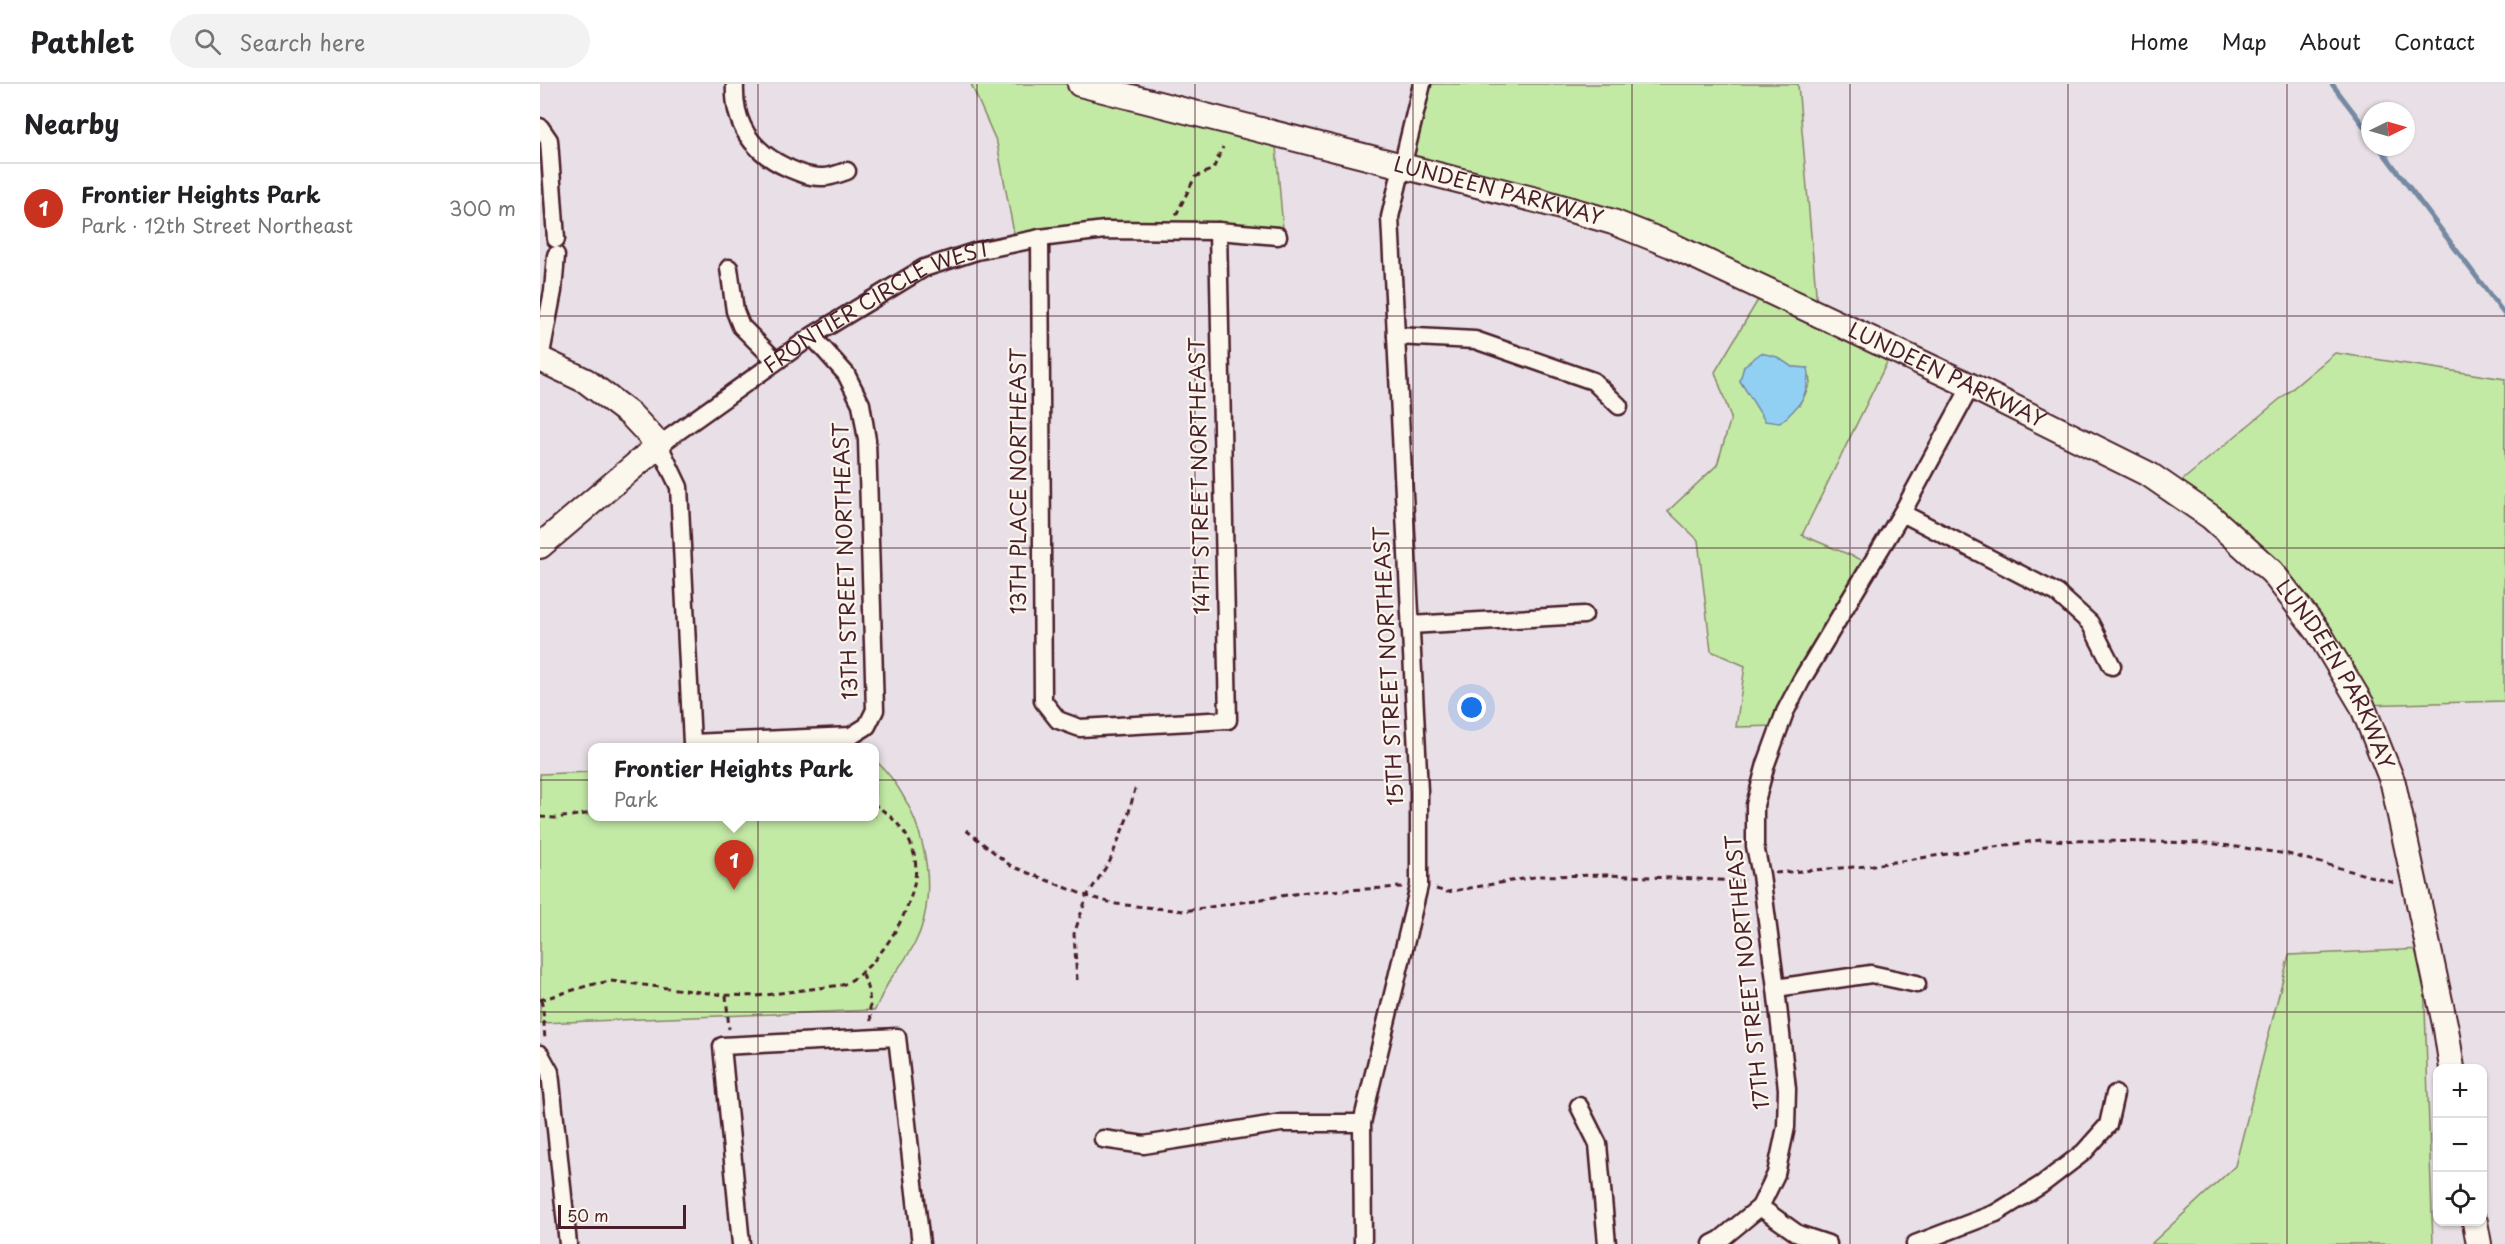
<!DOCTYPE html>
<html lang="en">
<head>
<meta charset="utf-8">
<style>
	body { margin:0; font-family:"Playpen Sans",sans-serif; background:#f2f2f2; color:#202124 }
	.controls { position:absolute; right:18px; bottom:18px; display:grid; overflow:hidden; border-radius:12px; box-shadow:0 2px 4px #0004 }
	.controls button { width:54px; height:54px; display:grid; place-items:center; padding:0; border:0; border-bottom:2px solid #e0e0e0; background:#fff; color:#202124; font:30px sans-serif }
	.compass { position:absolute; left:1821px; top:18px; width:54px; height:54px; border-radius:50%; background:#fff; box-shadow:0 2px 4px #0004; rotate:85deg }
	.scale { position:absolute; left:18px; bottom:15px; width:128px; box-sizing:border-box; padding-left:6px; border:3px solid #4a1f2b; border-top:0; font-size:16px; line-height:21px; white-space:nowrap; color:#4a1f2b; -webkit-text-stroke:4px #fbf7ec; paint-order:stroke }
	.you { position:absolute; left:932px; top:624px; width:21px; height:21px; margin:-15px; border:4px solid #fff; border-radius:50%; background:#1a73e8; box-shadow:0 0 0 9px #1a73e833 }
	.badge { display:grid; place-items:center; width:39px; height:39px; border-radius:50%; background:#c8321e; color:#fff; font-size:20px; font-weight:700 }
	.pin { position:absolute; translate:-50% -50px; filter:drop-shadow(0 2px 3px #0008) }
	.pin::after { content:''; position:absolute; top:32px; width:21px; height:18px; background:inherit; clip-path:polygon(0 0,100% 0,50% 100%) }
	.popup { position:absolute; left:48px; top:659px; width:291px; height:78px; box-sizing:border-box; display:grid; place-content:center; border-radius:12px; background:#fff; filter:drop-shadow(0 2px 4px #0005); font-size:20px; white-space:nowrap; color:#757577 }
	.popup b { font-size:22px; color:#202124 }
	.popup::after { content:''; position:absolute; left:50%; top:100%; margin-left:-12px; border:12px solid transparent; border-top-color:#fff }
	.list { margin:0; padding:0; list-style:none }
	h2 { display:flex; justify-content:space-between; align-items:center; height:78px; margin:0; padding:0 24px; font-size:26px }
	h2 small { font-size:20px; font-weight:400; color:#757577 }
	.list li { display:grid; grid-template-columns:39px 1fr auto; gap:18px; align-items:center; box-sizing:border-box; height:90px; padding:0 24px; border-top:2px solid #e0e0e0 }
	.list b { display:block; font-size:22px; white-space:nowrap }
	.list p { margin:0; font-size:20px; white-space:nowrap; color:#757577 }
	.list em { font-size:20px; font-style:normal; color:#757577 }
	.icon { flex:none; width:33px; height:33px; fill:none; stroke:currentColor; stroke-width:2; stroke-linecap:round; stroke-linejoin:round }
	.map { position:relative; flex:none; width:1965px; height:1160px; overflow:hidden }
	header { display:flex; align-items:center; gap:36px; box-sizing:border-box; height:84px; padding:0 30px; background:#fff; border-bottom:2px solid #e0e0e0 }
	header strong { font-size:28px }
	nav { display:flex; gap:33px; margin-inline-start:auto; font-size:21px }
	.search { width:420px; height:54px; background:#f2f2f2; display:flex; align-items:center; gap:15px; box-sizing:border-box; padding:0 21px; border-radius:33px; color:#757577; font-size:22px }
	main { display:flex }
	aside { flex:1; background:#fff }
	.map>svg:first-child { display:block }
</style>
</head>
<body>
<header>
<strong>Pathlet</strong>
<div class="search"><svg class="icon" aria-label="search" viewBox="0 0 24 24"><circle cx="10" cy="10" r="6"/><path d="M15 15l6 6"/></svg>Search here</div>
<nav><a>Home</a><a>Map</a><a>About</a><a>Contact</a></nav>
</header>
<main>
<aside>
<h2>Nearby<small></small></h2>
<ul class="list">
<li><span class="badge">1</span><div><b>Frontier Heights Park</b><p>Park · 12th Street Northeast</p></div><em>300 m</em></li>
</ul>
</aside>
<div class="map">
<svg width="1965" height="1160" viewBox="0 0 1965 1160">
	<rect width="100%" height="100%" fill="#e8e0e6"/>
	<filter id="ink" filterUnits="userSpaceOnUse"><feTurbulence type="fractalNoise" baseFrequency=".0167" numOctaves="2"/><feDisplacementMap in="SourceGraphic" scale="12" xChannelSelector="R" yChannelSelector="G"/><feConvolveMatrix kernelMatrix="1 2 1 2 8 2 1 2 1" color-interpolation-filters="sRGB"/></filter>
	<g filter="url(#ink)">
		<!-- green -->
		<g fill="#c3eaa5" stroke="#868468" stroke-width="1.5" fill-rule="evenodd">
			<polygon points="431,0 539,0 735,51 744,157 678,147 476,160 457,59"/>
			<path d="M882 0H1258L1278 232 1353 266 1262 451 1334 481 1236 642 1196 643 1205 582 1171 567 1158 456 1128 427 1177 381 1191 334 1175 288 1224 206 1131 161 861 82ZM1237 273 1252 283 1268 284 1270 299 1260 322 1213 316 1200 297Z"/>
			<polygon points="1795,269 1965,295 1964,617 1822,621 1779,549 1632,405"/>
			<path d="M335 676C380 717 404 802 375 859 369 871 360 882 352 893 345 903 340 915 335 926L0 939V690L53 688V732H335Z"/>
			<polygon points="1883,865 1893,1160 1611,1160 1695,1082 1749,871"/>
		</g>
		<!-- water -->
		<path fill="#92d0f3" stroke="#7589a3" stroke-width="1.5" d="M1221 269 1237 273 1252 283 1268 284C1269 312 1260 322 1240 339L1225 337 1200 297 1204 282Z"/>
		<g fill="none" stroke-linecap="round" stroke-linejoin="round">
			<!-- stream -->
			<g stroke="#7589a3" stroke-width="5">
				<polyline points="1792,0 1830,50"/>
				<polyline points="1839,63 1965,231"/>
			</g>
			<defs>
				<g id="street">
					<path d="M195 0C193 40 212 68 248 84 260 89 271 94 284 93 291 93 300 89 307 87"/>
					<polyline points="0,43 9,56 16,155"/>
					<polyline points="500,154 503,617 518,636 540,644 688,636 678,147"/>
					<polyline points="189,184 195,227 201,242 236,277"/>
					<path id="s1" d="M272 252 306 290 321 320 327 356 335 626 327 642 311 652 152 659 139 403 119 361 272 252 384 184 437 167 500 154 565 146 678 147 738 152"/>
					<polyline points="856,252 935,256 1053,297 1079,322"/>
					<polyline points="0,275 13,207 16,171"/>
					<polyline points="1362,429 1517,509 1550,539 1572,582"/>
					<polyline points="870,541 1044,531"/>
					<polyline points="1236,904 1331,890 1377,900"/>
					<polyline points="0,970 10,988 28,1160"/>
					<polyline points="1039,1022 1058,1060 1067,1160"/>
					<polyline points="563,1055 604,1061 741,1039 822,1039"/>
					<polyline points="1220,1123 1236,1090 1246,1043 1247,1005 1236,904 1221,791 1215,762 1215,721 1226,680 1245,628 1261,597 1362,429 1431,302"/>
					<polyline points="201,1160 182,962 357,953 381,1160"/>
					<polyline points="823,1160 822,1039 879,802 879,707 850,133 882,0"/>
					<polyline points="1172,1160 1180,1156 1220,1123 1258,1150 1288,1160"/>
					<polyline points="1375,1160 1456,1129 1501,1101 1544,1068 1568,1041 1575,1010"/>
				</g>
				<g id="secondary">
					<path id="s2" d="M540 0 1000 117 1073 138 1131 161 1431 302 1610 391 1671 433 1732 488 1779 549 1822 621 1853 699 1906 945 1912 984"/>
					<polyline points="0,275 46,297 91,331 119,361 0,462"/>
					<polyline points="1935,1138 1939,1160"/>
				</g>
			</defs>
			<!-- street casing -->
			<use href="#street" stroke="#4a1f2b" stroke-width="21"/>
			<!-- secondary casing -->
			<use href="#secondary" stroke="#4a1f2b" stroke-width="28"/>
			<!-- path -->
			<g stroke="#4a1f2b" stroke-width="3" stroke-dasharray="6 4.5" stroke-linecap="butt">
				<polyline points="636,131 655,93 673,85 683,63"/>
				<polyline points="0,733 16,734 53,729"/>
				<polyline points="426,746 471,782 547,812 576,820 644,827 767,808 863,803"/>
				<polyline points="1235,789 1327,782 1501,756 1668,759 1748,770 1855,799"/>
				<polyline points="896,805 907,808 1000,792 1067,791 1199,797 1205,795"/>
				<polyline points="323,890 329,910 331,938"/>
				<polyline points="537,896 534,850 547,812 570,777 588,732 595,705"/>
				<polyline points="186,911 189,945"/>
				<path d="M0 916 50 901 70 897 186 911 217 912 302 901C339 886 382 815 375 775 371 751 355 734 335 721"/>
				<polyline points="1,916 3,925 5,957"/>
			</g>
			<!-- street -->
			<use href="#street" stroke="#fbf7ec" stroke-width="16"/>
			<!-- secondary -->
			<use href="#secondary" stroke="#fbf7ec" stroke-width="24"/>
		</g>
	</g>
	<!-- grid -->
	<path fill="none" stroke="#4a1f2b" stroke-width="1.5" stroke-opacity="0.55" d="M218 0V1160M437 0V1160M655 0V1160M873 0V1160M1092 0V1160M1310 0V1160M1528 0V1160M1747 0V1160M0 232H1965M0 464H1965M0 696H1965M0 928H1965"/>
	<g text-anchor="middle" stroke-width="4.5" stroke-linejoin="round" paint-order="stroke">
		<!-- street labels -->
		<g font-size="21" fill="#4a1f2b" stroke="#fbf7ec">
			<text dy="7" stroke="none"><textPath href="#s2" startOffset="432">LUNDEEN PARKWAY</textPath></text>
			<text dy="7" stroke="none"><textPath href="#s1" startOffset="1150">FRONTIER CIRCLE WEST</textPath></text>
			<text dy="7" stroke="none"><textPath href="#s2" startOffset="918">LUNDEEN PARKWAY</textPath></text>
			<text transform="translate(660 392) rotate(-91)" y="7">14TH STREET NORTHEAST</text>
			<text transform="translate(479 397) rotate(-90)" y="7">13TH PLACE NORTHEAST</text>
			<text transform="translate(306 477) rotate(-92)" y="7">13TH STREET NORTHEAST</text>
			<text transform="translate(849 582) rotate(-93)" y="7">15TH STREET NORTHEAST</text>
			<text dy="7" stroke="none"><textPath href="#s2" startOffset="1422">LUNDEEN PARKWAY</textPath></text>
			<text transform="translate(1208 888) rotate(-96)" y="7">17TH STREET NORTHEAST</text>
		</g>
	</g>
</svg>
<div class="controls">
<button>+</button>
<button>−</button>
<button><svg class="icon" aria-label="locate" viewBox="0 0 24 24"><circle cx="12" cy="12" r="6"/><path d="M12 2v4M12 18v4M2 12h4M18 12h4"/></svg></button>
</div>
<svg class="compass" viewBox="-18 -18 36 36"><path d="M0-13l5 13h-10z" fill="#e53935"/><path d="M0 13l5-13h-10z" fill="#757577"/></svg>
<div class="scale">50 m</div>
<div class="you"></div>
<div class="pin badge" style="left:194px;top:806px">1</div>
<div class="popup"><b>Frontier Heights Park</b>Park</div>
</div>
</main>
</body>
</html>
